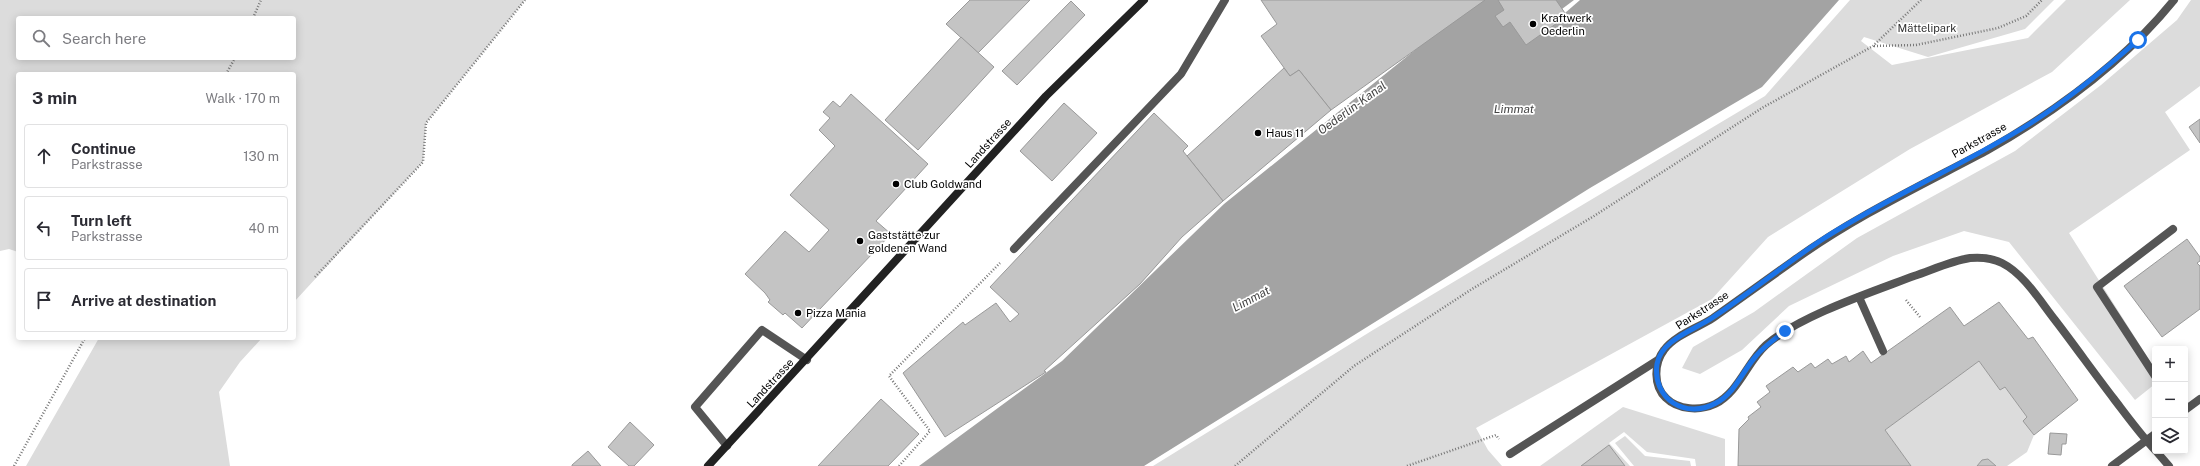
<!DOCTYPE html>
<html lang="en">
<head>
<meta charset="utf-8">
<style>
	body { margin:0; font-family:"Public Sans",sans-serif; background:#f7f7f7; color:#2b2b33 }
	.controls { position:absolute; right:12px; bottom:12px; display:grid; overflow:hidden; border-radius:4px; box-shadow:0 2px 10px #0003 }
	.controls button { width:36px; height:36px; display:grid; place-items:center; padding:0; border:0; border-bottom:1px solid #e1e1e2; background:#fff; color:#2b2b33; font:20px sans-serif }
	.stop { position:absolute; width:12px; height:12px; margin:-9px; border:3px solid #1a73e8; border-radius:50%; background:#fff }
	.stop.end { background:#1a73e8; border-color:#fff; box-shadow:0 1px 4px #0008 }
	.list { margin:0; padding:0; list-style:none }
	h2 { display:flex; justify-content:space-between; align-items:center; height:52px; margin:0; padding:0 16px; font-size:17px }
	h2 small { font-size:13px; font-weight:400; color:#7c7c81 }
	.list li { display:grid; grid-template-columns:26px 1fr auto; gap:12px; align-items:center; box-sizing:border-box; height:64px; margin:0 8px 8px; padding:0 8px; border:1px solid #e1e1e2; border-radius:4px }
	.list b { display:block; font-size:15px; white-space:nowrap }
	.list p { margin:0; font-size:13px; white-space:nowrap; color:#7c7c81 }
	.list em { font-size:13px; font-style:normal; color:#7c7c81 }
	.icon { flex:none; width:22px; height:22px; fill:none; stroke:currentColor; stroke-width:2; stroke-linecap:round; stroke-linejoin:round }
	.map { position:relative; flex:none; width:2200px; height:466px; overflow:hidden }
	.search { position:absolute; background:#fff; box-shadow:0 2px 10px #0003; left:16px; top:16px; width:280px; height:44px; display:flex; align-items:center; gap:10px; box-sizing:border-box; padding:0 14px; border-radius:4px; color:#7c7c81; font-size:15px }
	.panel { position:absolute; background:#fff; box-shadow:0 2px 10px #0003; left:16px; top:72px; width:280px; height:268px; border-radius:4px }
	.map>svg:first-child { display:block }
</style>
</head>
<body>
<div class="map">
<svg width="2200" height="466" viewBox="0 0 2200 466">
	<rect width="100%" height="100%" fill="#fff"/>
	<!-- green -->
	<g fill="#dcdcdc" fill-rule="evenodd">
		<path d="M0 0H525L426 123 423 162 294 302V74H18V252L9 249 0 251ZM18 18H294V58H18Z"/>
		<polygon points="1850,0 2054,0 2025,29 1928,57 1864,37 1861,41 1892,65 2028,38 2066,0 2130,0 2052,72 1910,149 1768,237 1712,299 1476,428 1488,450 1502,466 1153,466 1373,330 1765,96"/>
		<polygon points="2191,0 2200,0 2200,86 2165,112 2190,150 2069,233 2155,369 2155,384 2135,400 2009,242 1964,231 1893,256 1789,306 1742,350 1700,374 1682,368 1693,347 1754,312 1857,238 2015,151 2101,85 2177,20"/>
		<polygon points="99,338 262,338 240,362 219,392 230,466 26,466"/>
		<polygon points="1979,361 2000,390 2005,387 2027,417 2034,435 2027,452 2007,466 1911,466 1885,430"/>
		<polygon points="1623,407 1725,439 1725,466 1696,466 1695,459 1647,452 1624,432 1609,443 1630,466 1540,466"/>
		<polygon points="1625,436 1645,456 1690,461 1691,466 1634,466 1615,443"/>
	</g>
	<!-- water -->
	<polygon fill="#a3a3a3" points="1477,0 1839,0 1762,87 1590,188 1144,466 919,466 1062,361 1224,204"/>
	<!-- pier -->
	<polygon fill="#fff" points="1574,0 1580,0 1565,13 1562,9"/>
	<!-- building -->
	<g fill="#c4c4c4" stroke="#999">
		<polygon points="970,0 1030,0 978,53 946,24"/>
		<polygon points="1261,0 1485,0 1331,110 1299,70 1290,76 1261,36 1277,24"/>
		<polygon points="1498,0 1556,0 1567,16 1526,45 1510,22 1503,27 1495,16 1504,10"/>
		<polygon points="1071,1 1085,15 1017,85 1002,71"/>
		<polygon points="961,37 994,67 918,150 885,120"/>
		<polygon points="1284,68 1290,76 1299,70 1331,110 1223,201 1187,156"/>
		<polygon points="851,94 928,164 876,221 891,234 802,328 785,313 783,315 768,302 770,300 765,293 745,274 785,231 809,252 829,230 790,195 835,146 819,130 830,118 823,112 833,101 840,107"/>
		<polygon points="1064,103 1097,133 1052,181 1020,151"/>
		<polygon points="1154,113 1188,146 1183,151 1223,201 1182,237 1140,284 1044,371 1046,372 945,437 903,373 963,322 965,325 996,303 1010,322 1019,314 990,287"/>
		<polygon points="2200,119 2200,143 2189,127"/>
		<polygon points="2187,239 2200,257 2200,261 2197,263 2200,266 2200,309 2162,337 2124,286"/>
		<polygon points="1999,302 2028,339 2033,337 2078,400 2034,435 2023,421 2027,417 2005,387 2000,390 1979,361 1885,430 1911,466 1738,466 1739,429 1749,419 1748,417 1761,407 1757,402 1770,392 1766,386 1793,367 1798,372 1811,363 1815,368 1828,359 1832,364 1846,356 1849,362 1863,351 1871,363 1950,307 1964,326"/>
		<polygon points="881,399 919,434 888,466 818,466"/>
		<polygon points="630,422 654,445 634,466 629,466 608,447"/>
		<polygon points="2050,433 2067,434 2066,444 2062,444 2061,455 2048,454"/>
		<polygon points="1609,445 1625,466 1581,466"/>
		<polygon points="588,451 601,466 572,466 572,465"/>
		<polygon points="1988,459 1996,466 1977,466 1982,460"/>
	</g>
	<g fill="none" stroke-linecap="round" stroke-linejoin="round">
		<!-- path -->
		<g stroke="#777" stroke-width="2.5" stroke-dasharray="1 2" stroke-linecap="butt">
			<polyline points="253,18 261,0"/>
			<polyline points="1874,46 1916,45 1998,28 2026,16 2042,0"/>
			<polyline points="226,74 235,58"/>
			<polyline points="315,277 423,162 426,123 525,0"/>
			<polyline points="1906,300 1920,317"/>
			<polyline points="14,466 85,338"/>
			<polyline points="899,466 930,431 889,376 1000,263"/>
			<polyline points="1235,466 1354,366 1472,289 1594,216 1762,108 1873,46 1921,0"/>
			<polyline points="1407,466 1496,435 1499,439"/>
		</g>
		<!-- service -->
		<g stroke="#555" stroke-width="8">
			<polyline points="1014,249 1181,74 1225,0"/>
			<polyline points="1859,297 1883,351"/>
			<polyline points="2155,376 2097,287 2173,229"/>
			<polyline points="727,446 695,407 762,330 807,360"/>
			<polyline points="1510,454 1658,360"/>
		</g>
		<!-- minor -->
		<g stroke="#555" stroke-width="8">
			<polyline points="2185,410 2200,399"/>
			<path d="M2155 450C2140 434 2127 416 2114 399 2094 373 2075 346 2055 320 2040 301 2024 274 2002 263 1992 258 1981 257 1970 258 1951 261 1932 270 1914 276 1872 292 1799 316 1766 345 1747 362 1739 392 1715 404 1700 411 1678 410 1666 398 1653 386 1654 363 1664 350 1675 335 1698 328 1713 318 1740 299 1766 280 1793 261 1854 217 1920 186 1986 151 2055 112 2124 62 2174 0"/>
			<polyline points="2156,451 2169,466"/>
			<polyline points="2112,466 2155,434"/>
		</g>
		<!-- secondary -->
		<polyline stroke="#222" stroke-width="8" points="708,466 1046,96 1144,0"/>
	</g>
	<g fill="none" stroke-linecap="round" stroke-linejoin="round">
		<!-- route -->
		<path stroke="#1a73e8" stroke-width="5" d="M1785 331C1775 339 1764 346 1756 356 1742 372 1735 393 1716 403 1686 420 1652 399 1657 364 1661 340 1694 330 1712 318 1750 293 1785 264 1823 239 1890 196 1964 165 2031 123 2069 99 2104 70 2138 40"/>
	</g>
	<!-- markers -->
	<g fill="#000" stroke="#fff" stroke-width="1.5">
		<circle cx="1533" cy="24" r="4"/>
		<circle cx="1258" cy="133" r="4"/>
		<circle cx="896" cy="184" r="4"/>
		<circle cx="860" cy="241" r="4"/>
		<circle cx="798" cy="313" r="4"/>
	</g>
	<g text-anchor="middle" stroke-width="3.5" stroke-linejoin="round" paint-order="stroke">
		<!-- poi labels -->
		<g font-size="11" fill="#000" stroke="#fff" text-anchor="start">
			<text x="1541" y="22">Kraftwerk<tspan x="1541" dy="13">Oederlin</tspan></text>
			<text x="1266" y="137">Haus 11</text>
			<text x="904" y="188">Club Goldwand</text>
			<text x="868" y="239">Gaststätte zur<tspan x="868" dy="13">goldenen Wand</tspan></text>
			<text x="806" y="317">Pizza Mania</text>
		</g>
		<!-- park labels -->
		<g font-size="11" fill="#333" stroke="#fff">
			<text x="1927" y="32">Mättelipark</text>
		</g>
		<!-- street labels -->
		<g font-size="11" fill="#000" stroke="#fff">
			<text transform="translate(1979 140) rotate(-29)" y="4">Parkstrasse</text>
			<text transform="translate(988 143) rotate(-48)" y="4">Landstrasse</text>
			<text transform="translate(1702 310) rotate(-33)" y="4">Parkstrasse</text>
			<text transform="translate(770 383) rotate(-47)" y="4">Landstrasse</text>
		</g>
		<!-- water labels -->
		<g font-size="12" font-style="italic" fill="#444" stroke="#fff">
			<text transform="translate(1352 108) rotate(-36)" y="4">Oederlin-Kanal</text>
			<text x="1514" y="113">Limmat</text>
			<text transform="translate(1251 299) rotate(-28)" y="4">Limmat</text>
		</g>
	</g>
</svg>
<div class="controls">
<button>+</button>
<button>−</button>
<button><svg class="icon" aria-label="layers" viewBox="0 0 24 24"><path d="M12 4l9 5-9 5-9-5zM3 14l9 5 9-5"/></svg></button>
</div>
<div class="stop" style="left:2138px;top:40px"></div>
<div class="stop end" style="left:1785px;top:331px"></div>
<div class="search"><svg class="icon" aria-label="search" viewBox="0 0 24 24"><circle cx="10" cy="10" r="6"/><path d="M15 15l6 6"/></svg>Search here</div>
<section class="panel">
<h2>3 min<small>Walk · 170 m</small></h2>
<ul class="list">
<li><svg class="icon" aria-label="ahead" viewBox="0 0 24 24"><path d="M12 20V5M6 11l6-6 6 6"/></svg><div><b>Continue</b><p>Parkstrasse</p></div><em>130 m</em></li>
<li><svg class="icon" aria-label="left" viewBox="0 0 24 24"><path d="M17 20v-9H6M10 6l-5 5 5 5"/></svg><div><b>Turn left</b><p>Parkstrasse</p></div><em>40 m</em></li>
<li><svg class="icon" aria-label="arrive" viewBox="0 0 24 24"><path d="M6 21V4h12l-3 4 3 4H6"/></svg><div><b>Arrive at destination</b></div></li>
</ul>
</section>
</div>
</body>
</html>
